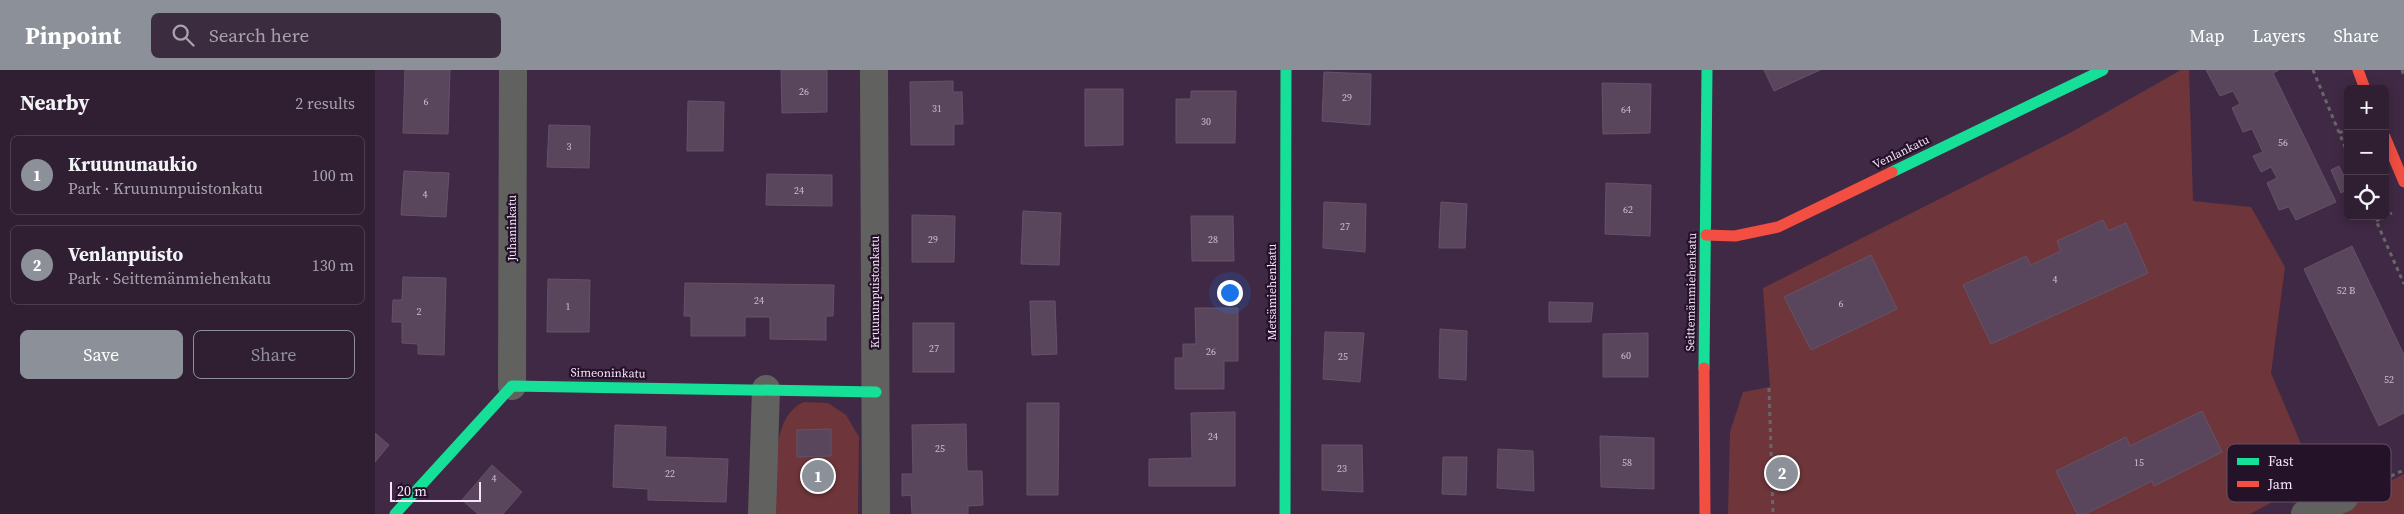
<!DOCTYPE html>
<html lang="en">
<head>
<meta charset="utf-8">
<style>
	body { margin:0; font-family:"Source Serif 4",serif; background:#3c2c3f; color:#f1f3f6 }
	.controls { position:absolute; right:15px; top:15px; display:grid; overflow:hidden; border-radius:8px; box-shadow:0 2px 12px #0003 }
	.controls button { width:45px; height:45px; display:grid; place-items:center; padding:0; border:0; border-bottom:1px solid #4b3d4e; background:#301f33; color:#f1f3f6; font:25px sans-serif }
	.scale { position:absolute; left:15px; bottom:12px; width:91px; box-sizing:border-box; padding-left:5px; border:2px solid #f8e3fc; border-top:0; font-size:14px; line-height:18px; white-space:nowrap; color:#f8e3fc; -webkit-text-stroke:4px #241228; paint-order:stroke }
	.you { position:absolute; left:854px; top:222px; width:18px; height:18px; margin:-12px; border:4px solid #fff; border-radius:50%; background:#1a73e8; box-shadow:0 0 0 8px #1a73e833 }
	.badge { display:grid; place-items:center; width:32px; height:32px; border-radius:50%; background:#8c9099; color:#fff; font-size:16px; font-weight:700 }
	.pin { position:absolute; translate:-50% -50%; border:2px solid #fff; box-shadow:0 1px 5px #0006 }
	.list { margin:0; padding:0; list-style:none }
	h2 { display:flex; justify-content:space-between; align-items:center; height:65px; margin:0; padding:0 20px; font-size:21px }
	h2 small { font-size:16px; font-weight:400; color:#a8a2ac }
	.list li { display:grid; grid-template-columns:32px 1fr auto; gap:15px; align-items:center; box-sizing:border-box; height:80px; margin:0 10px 10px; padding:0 10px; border:1px solid #4b3d4e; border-radius:8px }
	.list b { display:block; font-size:19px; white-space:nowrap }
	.list p { margin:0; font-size:16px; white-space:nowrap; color:#a8a2ac }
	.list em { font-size:16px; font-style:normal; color:#a8a2ac }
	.actions { display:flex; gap:10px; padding:15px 20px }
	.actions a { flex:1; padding:11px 0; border:1px solid #8c9099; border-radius:8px; text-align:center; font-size:18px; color:#8c9099 }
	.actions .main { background:#8c9099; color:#fff }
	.icon { flex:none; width:28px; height:28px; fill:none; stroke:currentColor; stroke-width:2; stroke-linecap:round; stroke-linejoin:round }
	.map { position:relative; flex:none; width:2029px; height:444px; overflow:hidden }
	header { display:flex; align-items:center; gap:30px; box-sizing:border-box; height:70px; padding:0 25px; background:#8c9099; color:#fff }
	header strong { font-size:24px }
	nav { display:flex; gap:28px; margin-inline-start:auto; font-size:18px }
	.search { width:350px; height:45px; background:#3c2c3f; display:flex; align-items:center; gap:12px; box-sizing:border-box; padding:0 18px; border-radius:8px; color:#a8a2ac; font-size:19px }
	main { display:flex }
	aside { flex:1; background:#301f33 }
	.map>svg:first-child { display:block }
</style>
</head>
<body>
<header>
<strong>Pinpoint</strong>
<div class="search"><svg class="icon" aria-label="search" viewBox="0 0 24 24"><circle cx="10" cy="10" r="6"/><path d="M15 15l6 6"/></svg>Search here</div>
<nav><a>Map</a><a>Layers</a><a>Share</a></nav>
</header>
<main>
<aside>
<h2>Nearby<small>2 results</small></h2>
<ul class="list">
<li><span class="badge">1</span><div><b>Kruununaukio</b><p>Park · Kruununpuistonkatu</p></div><em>100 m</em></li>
<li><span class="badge">2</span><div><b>Venlanpuisto</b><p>Park · Seittemänmiehenkatu</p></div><em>130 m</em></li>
</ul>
<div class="actions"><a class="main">Save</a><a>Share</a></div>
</aside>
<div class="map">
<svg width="2029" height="444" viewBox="0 0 2029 444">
	<rect width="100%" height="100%" fill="#402944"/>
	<!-- green -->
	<g fill="#6e363a">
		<polygon points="1806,0 1814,0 1818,131 1876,137 1910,197 1896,303 1941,409 1875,444 1353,444 1355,362 1368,322 1395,317 1388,218 1693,64"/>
		<path d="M429 332 453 333 471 345 484 367 483 444H401C402 411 393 347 429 332Z"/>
		<polygon points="2029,404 2029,444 1949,444"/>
	</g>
	<!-- building -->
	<g fill="#59465c" stroke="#655268">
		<polygon points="30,0 75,0 73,64 28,63"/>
		<polygon points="406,0 452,0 452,42 407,43"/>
		<polygon points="1389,0 1445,0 1399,21"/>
		<polygon points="1831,0 1904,0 1898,3 1961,132 1921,150 1914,137 1904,140 1892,113 1902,108 1896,97 1886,102 1878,86 1888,82 1877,59 1868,62 1857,38 1865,34 1858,21 1845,26"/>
		<polygon points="949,2 996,4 995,55 947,51"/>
		<polygon points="578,11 578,22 587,22 588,54 579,54 579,75 536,75 535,12"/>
		<polygon points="1227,13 1276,14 1275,63 1228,64"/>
		<polygon points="710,19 748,19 748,75 710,76"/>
		<polygon points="816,21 861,21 860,73 801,73 801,29 816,29"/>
		<polygon points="313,31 349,32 348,81 312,81"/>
		<polygon points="174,55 215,56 214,98 172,97"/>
		<polygon points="1964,96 1973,115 1973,119 1966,123 1956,100"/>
		<polygon points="29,101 74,103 71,147 26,145"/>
		<polygon points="392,104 457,105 457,136 391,135"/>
		<polygon points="1231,113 1276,115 1275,166 1230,164"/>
		<polygon points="949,132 991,134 990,182 948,178"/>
		<polygon points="1066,132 1092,134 1090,178 1064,178"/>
		<polygon points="648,141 686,143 684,195 646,194"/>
		<polygon points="537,145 580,146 579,192 537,192"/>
		<polygon points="816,146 858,146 859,191 817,191"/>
		<polygon points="1728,150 1733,161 1751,153 1773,203 1616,274 1588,215 1651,186 1656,195 1686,181 1682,171"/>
		<polygon points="1977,176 2029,285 2029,343 2004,356 1929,199"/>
		<polygon points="1496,185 1522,239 1436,280 1409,227"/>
		<polygon points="28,207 71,208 69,285 43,284 43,274 27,273 27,252 17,252 18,230 27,230"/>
		<polygon points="173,209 215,210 214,262 172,262"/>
		<polygon points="310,213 459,215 458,246 451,246 451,270 395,269 395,247 370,247 370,266 316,266 316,246 309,246"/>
		<polygon points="655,231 680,231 682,284 657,285"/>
		<polygon points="1174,232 1218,233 1216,252 1174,252"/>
		<polygon points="820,238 863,238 863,291 849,291 849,319 800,319 800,288 808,288 808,274 821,274"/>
		<rect x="538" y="253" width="41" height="49"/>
		<polygon points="1065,259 1092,261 1091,310 1064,308"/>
		<polygon points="950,262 989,263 985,312 948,309"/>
		<polygon points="1273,263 1273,307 1228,307 1228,264"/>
		<polygon points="652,333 684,333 683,425 652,425"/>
		<polygon points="1827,341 1847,382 1779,416 1777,411 1710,444 1702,444 1681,401 1751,367 1755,376"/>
		<polygon points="860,342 860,416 774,416 774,389 817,388 816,343"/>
		<polygon points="591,354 592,401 607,401 608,435 593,436 593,444 537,444 536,425 527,426 527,404 538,404 537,355"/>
		<polygon points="240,355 291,357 290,387 353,389 351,432 273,430 273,419 238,417"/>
		<polygon points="456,359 456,386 422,387 422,360"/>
		<polygon points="0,363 14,375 0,392"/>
		<polygon points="1225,366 1279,368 1279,419 1226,417"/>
		<polygon points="947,375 987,375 988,422 947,420"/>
		<polygon points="1123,379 1158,381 1159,421 1122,418"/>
		<polygon points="1068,387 1092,387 1091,425 1067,424"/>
		<polygon points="117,395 147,422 128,444 103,444 87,430"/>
	</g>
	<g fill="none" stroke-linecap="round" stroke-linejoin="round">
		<!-- path -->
		<g stroke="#6a676b" stroke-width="3" stroke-dasharray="4 4" stroke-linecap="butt">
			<polyline points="1938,0 1973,84"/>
			<polyline points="2027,0 2029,6"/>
			<polyline points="1964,63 1973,59"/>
			<polyline points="1999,146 2029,214"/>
			<polyline points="2001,151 2017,143"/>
			<polyline points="1394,318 1398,444"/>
			<polyline points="1994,416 2029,400"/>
		</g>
		<!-- street -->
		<g stroke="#616260" stroke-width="28">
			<polyline points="499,0 501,444"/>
			<polyline points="137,316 138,0"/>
			<polyline points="387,444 391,319"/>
			<polyline points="1930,444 1969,428"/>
		</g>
		<!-- fast -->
		<g stroke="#16e098" stroke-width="11">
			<polyline points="1517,102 1728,0"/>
			<polyline points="1329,298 1332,0"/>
			<polyline points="20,444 137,316 501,322"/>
			<polyline points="910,444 911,0"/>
		</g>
		<!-- jam -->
		<g stroke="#f24e42" stroke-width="11">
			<polyline points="1983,0 1990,19"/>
			<polyline points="2010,67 2029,112"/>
			<polyline points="1331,165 1360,166 1403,157 1517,102"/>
			<polyline points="1329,298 1330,444"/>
		</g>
	</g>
	<g text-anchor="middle" stroke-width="4.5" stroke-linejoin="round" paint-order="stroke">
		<!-- number labels -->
		<g font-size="10" fill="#d0bcd4">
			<text x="429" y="25">26</text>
			<text x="972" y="31">29</text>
			<text x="51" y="35">6</text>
			<text x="562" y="42">31</text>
			<text x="1251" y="43">64</text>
			<text x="831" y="55">30</text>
			<text x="1908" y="76">56</text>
			<text x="194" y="80">3</text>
			<text x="424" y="124">24</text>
			<text x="50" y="128">4</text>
			<text x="1253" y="143">62</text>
			<text x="970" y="160">27</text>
			<text x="558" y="173">29</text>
			<text x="838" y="173">28</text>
			<text x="1680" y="213">4</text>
			<text x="1971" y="224">52 B</text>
			<text x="384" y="234">24</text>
			<text x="1466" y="237">6</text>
			<text x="193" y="240">1</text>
			<text x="44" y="245">2</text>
			<text x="559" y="282">27</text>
			<text x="836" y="285">26</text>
			<text x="1251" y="289">60</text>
			<text x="968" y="290">25</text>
			<text x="2014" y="313">52</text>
			<text x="838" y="370">24</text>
			<text x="565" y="382">25</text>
			<text x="1252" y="396">58</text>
			<text x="1764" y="396">15</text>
			<text x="967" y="402">23</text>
			<text x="295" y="407">22</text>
			<text x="119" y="412">4</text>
		</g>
		<!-- street labels -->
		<g font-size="12" fill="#f8e3fc" stroke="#241228">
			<text transform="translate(1526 82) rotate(-26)" y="4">Venlankatu</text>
			<text transform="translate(137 158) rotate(-90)" y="4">Juhaninkatu</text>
			<text transform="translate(500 222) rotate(-90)" y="4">Kruununpuistonkatu</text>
			<text transform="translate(897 222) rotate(-90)" y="4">Metsämiehenkatu</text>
			<text transform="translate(1316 222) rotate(-89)" y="4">Seittemänmiehenkatu</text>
			<text transform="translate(233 303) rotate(1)" y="4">Simeoninkatu</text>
		</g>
	</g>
	<!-- legend -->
	<rect x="1852" y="374" width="164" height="58" rx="8" fill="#241228" stroke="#645168" stroke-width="1"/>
	<rect x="1862" y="388" width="22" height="7" fill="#16e098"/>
	<rect x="1862" y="411" width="22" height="6" fill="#f24e42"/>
	<g font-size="14" fill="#f8e3fc">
		<text x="1893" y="396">Fast</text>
		<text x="1893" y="419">Jam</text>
	</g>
</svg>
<div class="controls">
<button>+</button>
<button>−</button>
<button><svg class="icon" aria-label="locate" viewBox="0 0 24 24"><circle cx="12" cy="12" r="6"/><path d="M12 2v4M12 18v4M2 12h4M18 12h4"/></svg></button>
</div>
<div class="scale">20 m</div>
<div class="you"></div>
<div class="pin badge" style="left:443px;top:406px">1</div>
<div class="pin badge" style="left:1407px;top:403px">2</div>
</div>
</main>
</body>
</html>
